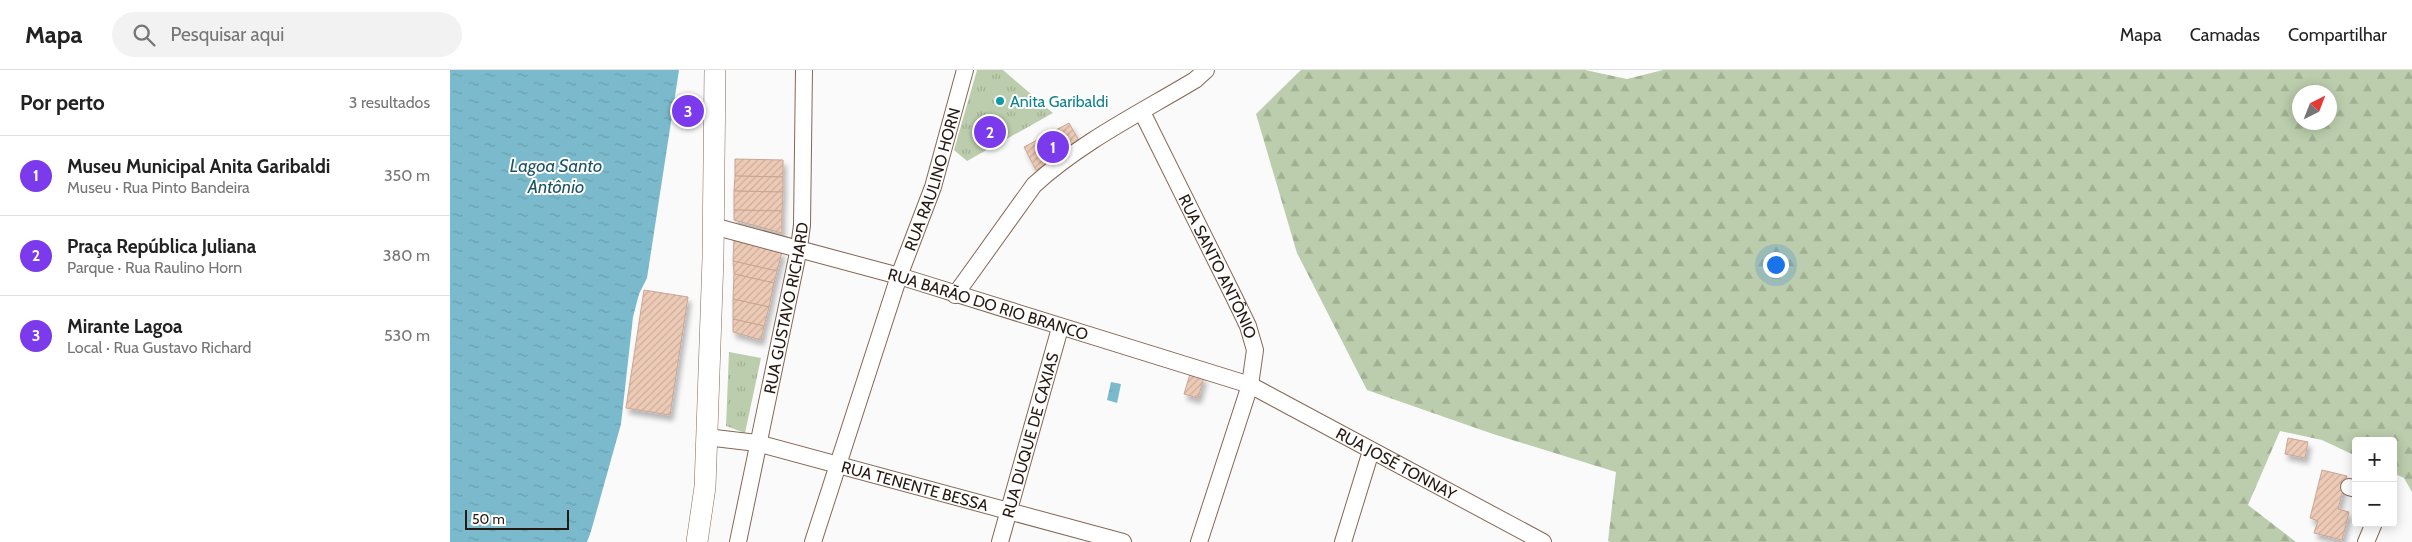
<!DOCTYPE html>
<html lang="pt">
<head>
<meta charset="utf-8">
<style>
	body { margin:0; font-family:Cabin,sans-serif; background:#f2f2f2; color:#222 }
	.controls { position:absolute; right:15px; bottom:15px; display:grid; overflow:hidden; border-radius:5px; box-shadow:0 2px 12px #0003 }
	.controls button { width:45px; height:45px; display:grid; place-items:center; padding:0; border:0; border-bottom:1px solid #e0e0e0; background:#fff; color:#222; font:25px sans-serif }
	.compass { position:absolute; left:1842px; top:15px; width:45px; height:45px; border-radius:50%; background:#fff; box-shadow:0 2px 12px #0003; rotate:42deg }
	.scale { position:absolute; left:15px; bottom:12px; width:104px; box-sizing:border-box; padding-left:5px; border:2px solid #271a13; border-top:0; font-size:14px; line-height:18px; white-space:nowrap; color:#271a13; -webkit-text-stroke:4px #fff; paint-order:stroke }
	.you { position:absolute; left:1325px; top:194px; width:18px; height:18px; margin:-12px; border:4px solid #fff; border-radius:50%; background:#1a73e8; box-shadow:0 0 0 8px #1a73e833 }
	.badge { display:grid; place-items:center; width:32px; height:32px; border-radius:50%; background:#7c3aed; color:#fff; font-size:16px; font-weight:700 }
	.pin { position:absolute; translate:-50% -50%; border:2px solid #fff; box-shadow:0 1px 5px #0006 }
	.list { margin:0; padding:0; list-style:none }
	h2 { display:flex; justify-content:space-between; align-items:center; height:65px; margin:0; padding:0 20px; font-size:21px }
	h2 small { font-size:16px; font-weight:400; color:#767676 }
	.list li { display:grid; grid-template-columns:32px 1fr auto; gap:15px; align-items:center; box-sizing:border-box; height:80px; padding:0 20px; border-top:1px solid #e0e0e0 }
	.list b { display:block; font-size:19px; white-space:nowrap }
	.list p { margin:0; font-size:16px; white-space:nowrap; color:#767676 }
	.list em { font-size:16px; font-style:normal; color:#767676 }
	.icon { flex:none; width:28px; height:28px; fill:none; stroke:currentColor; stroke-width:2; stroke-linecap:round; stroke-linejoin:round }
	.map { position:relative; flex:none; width:1962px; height:472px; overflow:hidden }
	header { display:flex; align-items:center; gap:30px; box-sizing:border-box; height:70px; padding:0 25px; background:#fff; border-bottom:1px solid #e0e0e0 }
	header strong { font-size:24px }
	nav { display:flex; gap:28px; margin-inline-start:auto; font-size:18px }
	.search { width:350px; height:45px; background:#f2f2f2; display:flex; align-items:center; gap:12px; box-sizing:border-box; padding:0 18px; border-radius:28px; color:#767676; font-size:19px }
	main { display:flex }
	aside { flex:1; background:#fff }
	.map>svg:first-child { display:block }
</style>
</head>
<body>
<header>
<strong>Mapa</strong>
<div class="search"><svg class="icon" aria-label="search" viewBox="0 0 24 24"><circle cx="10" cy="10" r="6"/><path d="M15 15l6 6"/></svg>Pesquisar aqui</div>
<nav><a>Mapa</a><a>Camadas</a><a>Compartilhar</a></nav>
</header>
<main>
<aside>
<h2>Por perto<small>3 resultados</small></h2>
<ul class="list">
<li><span class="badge">1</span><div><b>Museu Municipal Anita Garibaldi</b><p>Museu · Rua Pinto Bandeira</p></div><em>350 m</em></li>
<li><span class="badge">2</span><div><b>Praça República Juliana</b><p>Parque · Rua Raulino Horn</p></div><em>380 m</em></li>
<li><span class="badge">3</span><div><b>Mirante Lagoa</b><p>Local · Rua Gustavo Richard</p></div><em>530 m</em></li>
</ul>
</aside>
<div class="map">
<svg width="1962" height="472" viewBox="0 0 1962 472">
	<defs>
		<pattern id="forest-firs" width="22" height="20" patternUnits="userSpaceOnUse" patternTransform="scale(1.25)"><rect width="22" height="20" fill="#bbcdac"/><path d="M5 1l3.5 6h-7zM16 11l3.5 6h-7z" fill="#a1af93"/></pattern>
		<pattern id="park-tufts" width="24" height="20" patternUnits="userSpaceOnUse" patternTransform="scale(1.25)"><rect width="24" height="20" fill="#bbcdac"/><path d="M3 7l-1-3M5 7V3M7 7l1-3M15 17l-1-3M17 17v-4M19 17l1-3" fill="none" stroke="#a1af93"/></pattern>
		<pattern id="water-ripples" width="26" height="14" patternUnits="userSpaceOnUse" patternTransform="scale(1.25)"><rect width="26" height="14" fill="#7bbacc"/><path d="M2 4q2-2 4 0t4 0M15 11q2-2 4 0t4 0" fill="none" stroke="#6a9fae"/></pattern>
		<pattern id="building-hatch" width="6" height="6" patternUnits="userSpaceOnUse" patternTransform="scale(1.25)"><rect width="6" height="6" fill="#edcab6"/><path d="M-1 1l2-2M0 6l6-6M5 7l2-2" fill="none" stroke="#cbad9c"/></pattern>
		<filter id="shadow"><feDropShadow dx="3" dy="5.5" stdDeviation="2.5" flood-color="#0004"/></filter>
	</defs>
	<rect width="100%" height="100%" fill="#fafafa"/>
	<!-- forest -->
	<path fill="url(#forest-firs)" fill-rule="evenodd" d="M851 0H1135L1177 9 1213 0H1962V422L1954 408 1943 403V371H1906V386L1872 370 1830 361 1798 435 1846 472H1160L1158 471 1166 402 1043 364 917 320 847 183 806 44ZM1850 22H1880V52H1850Z"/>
	<!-- park -->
	<g fill="url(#park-tufts)">
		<polygon points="527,0 553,0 603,43 517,91 504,80"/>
		<polygon points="279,282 311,288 295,363 276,356"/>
	</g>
	<!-- water -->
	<g fill="url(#water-ripples)">
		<polygon points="0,0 229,0 197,208 189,224 183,247 171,354 138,472 0,472"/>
		<polygon points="661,312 671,314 667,333 657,330"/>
	</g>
	<!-- pier -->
	<polygon fill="#fafafa" points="156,424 145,464 141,472 137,472"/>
	<!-- building -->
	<g fill="url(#building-hatch)" stroke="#c9a694" filter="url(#shadow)">
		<polygon points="619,53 632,76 586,100 574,77"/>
		<polygon points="285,89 333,90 333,107 285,106"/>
		<polygon points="285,106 333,107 333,122 284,121"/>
		<polygon points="284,121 333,122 332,141 284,140"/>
		<polygon points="284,140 332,141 332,163 284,150"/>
		<polygon points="284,168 332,182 327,201 283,191"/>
		<polygon points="283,191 327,201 324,213 284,204"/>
		<polygon points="284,204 324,213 319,237 283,229"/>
		<polygon points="194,220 238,227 220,345 176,338"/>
		<polygon points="283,229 319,237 314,256 283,249"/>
		<polygon points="283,249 314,256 311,270 283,262"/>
		<polygon points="740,304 754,307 748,328 734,324"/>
		<polygon points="1838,368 1858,372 1855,388 1835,384"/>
		<polygon points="1872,400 1897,406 1888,439 1899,442 1892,470 1864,463 1868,451 1860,448"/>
	</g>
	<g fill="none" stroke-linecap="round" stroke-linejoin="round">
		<defs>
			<g id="minor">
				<path id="s1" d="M692 42 784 227 798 256 805 280 800 315 749 472"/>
				<path id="s2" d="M263 156 449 206 800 315 1093 472"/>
				<path d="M505 225 584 115C631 72 690 43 745 10L756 0"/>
				<path id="s3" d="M256 367 307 373 673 472"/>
				<polyline points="1899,417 1906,419"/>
				<path id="s4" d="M288 472 349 178 352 155 354 0"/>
				<path id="s5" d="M363 472 449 206 483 117 515 0"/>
				<path id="s6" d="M550 472 610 258"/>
				<polyline points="893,472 921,381"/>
				<polyline points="1916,472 1924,453"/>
			</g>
			<polyline id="major" points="247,472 255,417 263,188 265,0"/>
		</defs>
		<!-- minor casing -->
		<use href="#minor" stroke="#866756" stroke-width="18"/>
		<!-- major casing -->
		<use href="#major" stroke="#866756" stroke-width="22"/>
		<!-- minor -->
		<use href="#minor" stroke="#fff" stroke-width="16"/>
		<!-- major -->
		<use href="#major" stroke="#fff" stroke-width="21"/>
	</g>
	<!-- markers -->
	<circle fill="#0f9aa8" stroke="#fff" stroke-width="2" cx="550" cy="31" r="5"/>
	<g text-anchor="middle" stroke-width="4" stroke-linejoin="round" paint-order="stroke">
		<!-- culture labels -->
		<g font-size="16" fill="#0d838f" stroke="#fff" text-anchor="start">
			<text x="560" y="37">Anita Garibaldi</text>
		</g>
		<!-- street labels -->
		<g font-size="16" fill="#271a13" stroke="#fff">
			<text dy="6" stroke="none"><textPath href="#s5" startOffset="382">RUA RAULINO HORN</textPath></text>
			<text dy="6" stroke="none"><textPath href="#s1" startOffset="172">RUA SANTO ANTÔNIO</textPath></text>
			<text dy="6" stroke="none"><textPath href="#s2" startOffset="286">RUA BARÃO DO RIO BRANCO</textPath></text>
			<text dy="6" stroke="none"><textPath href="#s4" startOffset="239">RUA GUSTAVO RICHARD</textPath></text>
			<text dy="6" stroke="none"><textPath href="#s6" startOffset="111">RUA DUQUE DE CAXIAS</textPath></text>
			<text dy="6" stroke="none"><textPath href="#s2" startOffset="726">RUA JOSÉ TONNAY</textPath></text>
			<text dy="6" stroke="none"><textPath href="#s3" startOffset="215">RUA TENENTE BESSA</textPath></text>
		</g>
		<!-- water labels -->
		<g font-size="18" font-style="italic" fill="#1e5461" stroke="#fff">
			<text x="106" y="102">Lagoa Santo<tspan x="106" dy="21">Antônio</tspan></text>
		</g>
	</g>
</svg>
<div class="controls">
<button>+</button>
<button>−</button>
</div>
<svg class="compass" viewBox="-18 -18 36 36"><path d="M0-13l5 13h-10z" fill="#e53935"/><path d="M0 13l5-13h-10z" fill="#767676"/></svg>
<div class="scale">50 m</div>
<div class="you"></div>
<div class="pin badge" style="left:603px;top:77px">1</div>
<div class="pin badge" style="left:540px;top:62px">2</div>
<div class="pin badge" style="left:238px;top:41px">3</div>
</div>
</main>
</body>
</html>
